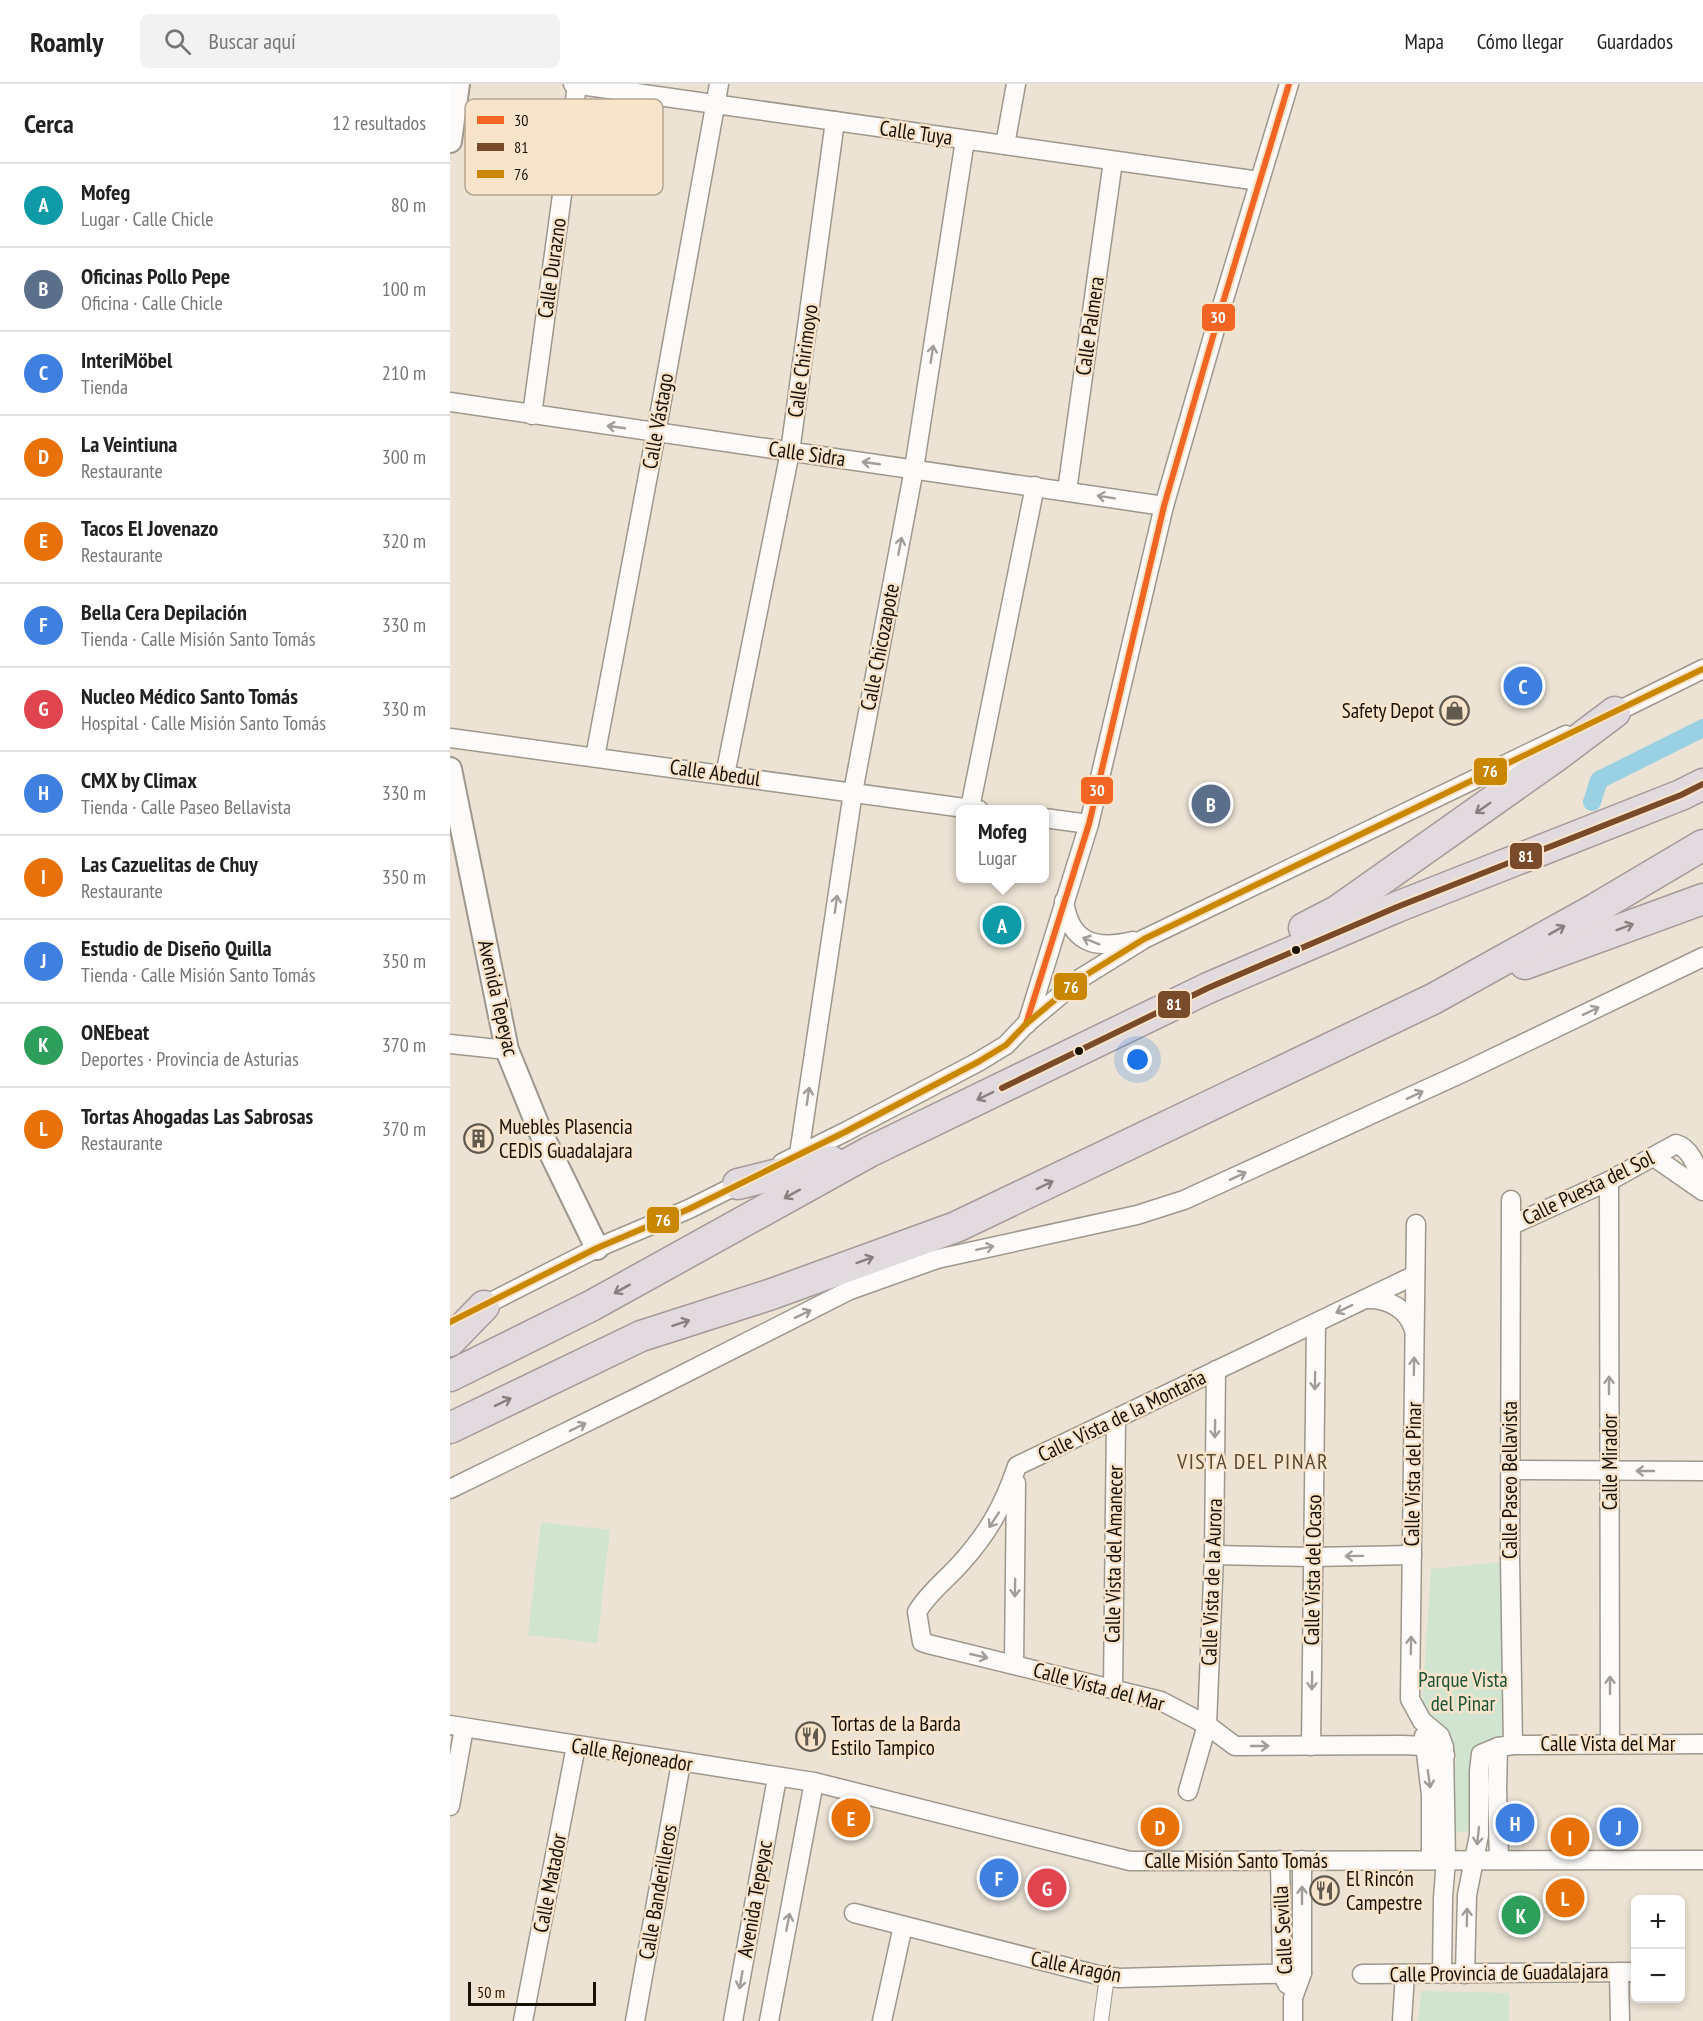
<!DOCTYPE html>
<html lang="es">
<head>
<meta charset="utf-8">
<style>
	body { margin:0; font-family:"PT Sans Narrow",sans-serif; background:#f2f2f2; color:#222 }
	.controls { position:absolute; right:18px; bottom:18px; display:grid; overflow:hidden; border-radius:9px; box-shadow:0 3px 9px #0003 }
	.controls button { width:54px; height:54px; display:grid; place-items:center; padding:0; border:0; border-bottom:2px solid #e0e0e0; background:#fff; color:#222; font:30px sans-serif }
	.scale { position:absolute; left:18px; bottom:15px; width:128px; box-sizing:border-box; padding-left:6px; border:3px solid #181108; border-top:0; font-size:16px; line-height:21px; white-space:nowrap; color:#181108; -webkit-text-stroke:4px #f7e4ca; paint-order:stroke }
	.you { position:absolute; left:688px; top:976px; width:21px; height:21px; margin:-15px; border:4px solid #fff; border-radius:50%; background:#1a73e8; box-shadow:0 0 0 9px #1a73e833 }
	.badge { display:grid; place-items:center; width:39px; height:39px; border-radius:50%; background:#2563eb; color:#fff; font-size:20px; font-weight:700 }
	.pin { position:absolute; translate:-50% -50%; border:3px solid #fff; box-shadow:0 2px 6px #0006 }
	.popup { position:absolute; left:506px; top:721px; width:93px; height:78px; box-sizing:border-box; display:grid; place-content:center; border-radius:9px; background:#fff; filter:drop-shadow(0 2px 4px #0005); font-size:20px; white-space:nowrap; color:#767676 }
	.popup b { font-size:22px; color:#222 }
	.popup::after { content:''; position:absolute; left:50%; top:100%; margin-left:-12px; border:12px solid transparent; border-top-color:#fff }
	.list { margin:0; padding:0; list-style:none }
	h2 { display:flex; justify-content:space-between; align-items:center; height:78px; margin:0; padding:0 24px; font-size:26px }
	h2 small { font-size:20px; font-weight:400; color:#767676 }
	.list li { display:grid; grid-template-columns:39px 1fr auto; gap:18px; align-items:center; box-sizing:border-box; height:84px; padding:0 24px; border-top:2px solid #e0e0e0 }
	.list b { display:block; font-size:22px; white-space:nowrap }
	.list p { margin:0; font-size:20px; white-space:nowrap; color:#767676 }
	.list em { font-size:20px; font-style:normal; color:#767676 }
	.icon { flex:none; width:33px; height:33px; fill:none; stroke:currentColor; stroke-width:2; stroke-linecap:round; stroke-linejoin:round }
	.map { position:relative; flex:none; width:1253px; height:1937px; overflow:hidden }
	header { display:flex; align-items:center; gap:36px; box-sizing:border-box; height:84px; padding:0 30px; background:#fff; border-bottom:2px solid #e0e0e0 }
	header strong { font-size:28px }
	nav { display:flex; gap:33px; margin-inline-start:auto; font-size:21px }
	.search { width:420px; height:54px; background:#f2f2f2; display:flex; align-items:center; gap:15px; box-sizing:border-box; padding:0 21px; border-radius:9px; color:#767676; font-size:22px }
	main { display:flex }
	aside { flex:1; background:#fff }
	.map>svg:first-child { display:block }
</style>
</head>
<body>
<header>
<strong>Roamly</strong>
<div class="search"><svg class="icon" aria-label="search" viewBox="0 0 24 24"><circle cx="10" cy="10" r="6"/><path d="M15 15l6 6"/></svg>Buscar aquí</div>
<nav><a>Mapa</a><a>Cómo llegar</a><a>Guardados</a></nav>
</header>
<main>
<aside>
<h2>Cerca<small>12 resultados</small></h2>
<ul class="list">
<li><span class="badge" style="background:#0f9aa8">A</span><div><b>Mofeg</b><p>Lugar · Calle Chicle</p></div><em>80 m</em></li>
<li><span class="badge" style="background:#5c6f8a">B</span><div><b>Oficinas Pollo Pepe</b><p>Oficina · Calle Chicle</p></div><em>100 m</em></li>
<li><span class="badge" style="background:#3f7fe0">C</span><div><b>InteriMöbel</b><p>Tienda</p></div><em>210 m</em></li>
<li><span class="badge" style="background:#e8710a">D</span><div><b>La Veintiuna</b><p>Restaurante</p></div><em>300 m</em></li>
<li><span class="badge" style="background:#e8710a">E</span><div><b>Tacos El Jovenazo</b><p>Restaurante</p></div><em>320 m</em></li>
<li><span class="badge" style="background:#3f7fe0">F</span><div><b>Bella Cera Depilación</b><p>Tienda · Calle Misión Santo Tomás</p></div><em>330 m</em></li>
<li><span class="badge" style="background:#e0444e">G</span><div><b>Nucleo Médico Santo Tomás</b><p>Hospital · Calle Misión Santo Tomás</p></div><em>330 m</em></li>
<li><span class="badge" style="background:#3f7fe0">H</span><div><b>CMX by Climax</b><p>Tienda · Calle Paseo Bellavista</p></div><em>330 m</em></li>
<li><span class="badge" style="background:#e8710a">I</span><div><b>Las Cazuelitas de Chuy</b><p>Restaurante</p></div><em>350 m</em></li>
<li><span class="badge" style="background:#3f7fe0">J</span><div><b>Estudio de Diseño Quilla</b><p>Tienda · Calle Misión Santo Tomás</p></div><em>350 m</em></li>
<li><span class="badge" style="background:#2e9e5b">K</span><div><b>ONEbeat</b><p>Deportes · Provincia de Asturias</p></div><em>370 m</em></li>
<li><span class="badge" style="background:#e8710a">L</span><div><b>Tortas Ahogadas Las Sabrosas</b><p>Restaurante</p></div><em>370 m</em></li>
</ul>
</aside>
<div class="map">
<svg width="1253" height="1937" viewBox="0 0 1253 1937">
	<rect width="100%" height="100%" fill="#ece3d4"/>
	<!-- green -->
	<g fill="#d0e4cf">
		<polygon points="91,1438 160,1446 147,1559 78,1551"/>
		<path d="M1051 1478 1055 1658 1039 1664 1023 1747 999 1748C999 1735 998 1722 1000 1710 1001 1695 1010 1676 1004 1662 996 1644 982 1639 972 1622L981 1485Z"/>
		<polygon points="971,1907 1059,1909 1059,1937 968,1937"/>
	</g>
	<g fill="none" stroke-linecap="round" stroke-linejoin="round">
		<!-- canal -->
		<polyline stroke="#99d0e3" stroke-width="18" points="1142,718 1149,696 1253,644"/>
		<defs>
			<polyline id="pedestrian" points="651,1937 657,1892"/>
			<g id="minor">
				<polyline points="123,0 809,97"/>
				<polyline points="555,61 566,0"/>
				<polyline points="0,318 714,422"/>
				<polyline points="82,331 127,1"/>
				<polyline points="617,407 663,77"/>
				<polyline points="1158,632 1253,585"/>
				<polyline points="0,654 529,726"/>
				<polyline points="145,673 206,349 269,0"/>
				<polyline points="275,691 340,368 385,37"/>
				<polyline points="520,724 585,402"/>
				<polyline points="594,734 639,740"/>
				<path d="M614 817C620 859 645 866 683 857"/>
				<polyline points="577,940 639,740 714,422 768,235 839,0"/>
				<polyline points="0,960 57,966"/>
				<polyline points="349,1070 403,708 464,385 515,56"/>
				<polyline points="1204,1073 1253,1107"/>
				<polyline points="332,1079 395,1048 528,978 556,961 576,940 631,894 694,855 1116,651"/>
				<polyline points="1159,1097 1160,1660"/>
				<polyline points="1061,1116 1060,1474 1063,1661"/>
				<polyline points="966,1140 960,1615 972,1637 990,1652 994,1663 996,1776 993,1814 992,1890"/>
				<path d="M1062 1141 1159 1097 1226 1060C1243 1065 1247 1086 1253 1102"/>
				<path d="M965 1191 567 1382C554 1421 538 1449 511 1479 497 1495 478 1509 467 1528L472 1558 478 1560 711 1617 757 1641 785 1662 953 1661 974 1662 995 1671"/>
				<path d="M916 1215C938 1214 958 1225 964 1246"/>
				<polyline points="27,1225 147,1164 239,1125 297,1096"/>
				<polyline points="1061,1386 1253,1387"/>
				<polyline points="0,1405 190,1312 400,1206 487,1175 687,1131 734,1116 1012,989 1253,873"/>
				<polyline points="764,1471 863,1473 962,1471"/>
				<polyline points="564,1580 566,1399"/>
				<polyline points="663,1605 666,1335"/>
				<polyline points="0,1641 364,1698 680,1777 1253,1776"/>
				<polyline points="974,1652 981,1711 981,1776"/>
				<polyline points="861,1662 866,1239"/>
				<polyline points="1048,1663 1047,1705 1049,1776"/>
				<polyline points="738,1707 757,1641 764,1471 766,1286"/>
				<polyline points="0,1722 14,1644"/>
				<polyline points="830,1776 832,1889 837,1900"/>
				<polyline points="404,1829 648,1891 669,1894 852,1889"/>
				<polyline points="1169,1888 1170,1937"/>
				<polyline points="912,1890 1186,1888"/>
				<polyline points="1015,1890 1017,1811 1029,1751 1029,1687 1031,1670 1048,1663 1063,1661 1253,1660"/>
				<polyline points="73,1937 126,1662"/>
				<polyline points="185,1937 231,1679"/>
				<polyline points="283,1937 327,1694"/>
				<polyline points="319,1937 364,1698"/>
				<polyline points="432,1937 453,1842"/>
				<polyline points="843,1937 843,1914 852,1889 852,1776"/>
				<polyline points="952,1937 955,1890"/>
			</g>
			<g id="tertiary">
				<polyline points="0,57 8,0"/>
				<polyline points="0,685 57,966 90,1047 147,1164"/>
			</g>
			<g id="trunk">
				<polyline points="854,844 887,827 1105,673 1165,628"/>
				<polyline points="1075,880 1253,815"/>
				<polyline points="288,1100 381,1077"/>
				<polyline points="0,1257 34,1222"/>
				<polyline points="0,1292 141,1222 419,1068 758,904 947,823 1231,711 1253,700"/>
				<polyline points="0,1344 191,1252 319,1211 506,1143 983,915 1145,825 1253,761"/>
			</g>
		</defs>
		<!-- pedestrian casing -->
		<use href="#pedestrian" stroke="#9e978c" stroke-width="16"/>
		<!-- minor casing -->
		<use href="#minor" stroke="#9e978c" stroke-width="21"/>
		<!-- tertiary casing -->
		<use href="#tertiary" stroke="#9e978c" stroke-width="26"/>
		<!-- trunk casing -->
		<use href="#trunk" stroke="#a6999a" stroke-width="33"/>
		<!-- pedestrian -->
		<use href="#pedestrian" stroke="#fcfbf9" stroke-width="14"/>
		<!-- minor -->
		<use href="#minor" stroke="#fcfbf9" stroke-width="18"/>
		<!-- tertiary -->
		<use href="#tertiary" stroke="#fcfbf9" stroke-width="22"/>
		<!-- trunk -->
		<use href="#trunk" stroke="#e1dade" stroke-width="30"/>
		<defs>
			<polyline id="bus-1" points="576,940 639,740 714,422 768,235 839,0"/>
			<polyline id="bus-2" points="552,1004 758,904 947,823 1231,711 1253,700"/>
			<polyline id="bus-3" points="0,1238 147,1164 239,1125 395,1048 528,978 556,961 576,940 631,894 694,855 1253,585"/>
		</defs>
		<!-- bus-1 casing -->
		<use href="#bus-1" stroke="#f7e4ca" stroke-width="10"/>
		<!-- bus-2 casing -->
		<use href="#bus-2" stroke="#f7e4ca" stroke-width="10"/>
		<!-- bus-3 casing -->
		<use href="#bus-3" stroke="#f7e4ca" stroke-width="10"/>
		<!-- bus-1 -->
		<use href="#bus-1" stroke="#f26522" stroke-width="6"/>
		<!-- bus-2 -->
		<use href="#bus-2" stroke="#7a4b2a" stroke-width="6"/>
		<!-- bus-3 -->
		<use href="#bus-3" stroke="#ca8802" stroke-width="6"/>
	</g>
	<!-- one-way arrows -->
	<defs><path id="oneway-shaft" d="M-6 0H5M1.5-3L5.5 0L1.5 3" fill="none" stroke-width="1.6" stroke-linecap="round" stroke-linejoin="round" transform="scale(1.5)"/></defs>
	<g stroke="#a19d99">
		<use href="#oneway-shaft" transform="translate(482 270) rotate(-81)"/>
		<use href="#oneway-shaft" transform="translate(166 343) rotate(-172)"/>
		<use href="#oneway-shaft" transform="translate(421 379) rotate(-172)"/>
		<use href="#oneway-shaft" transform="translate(656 413) rotate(-171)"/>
		<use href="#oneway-shaft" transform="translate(450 462) rotate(-79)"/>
		<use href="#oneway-shaft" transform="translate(386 820) rotate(-82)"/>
		<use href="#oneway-shaft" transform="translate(641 857) rotate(-158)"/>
		<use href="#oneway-shaft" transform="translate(1141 927) rotate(-26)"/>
		<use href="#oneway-shaft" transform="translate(965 1011) rotate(-25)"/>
		<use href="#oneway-shaft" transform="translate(358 1012) rotate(-82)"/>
		<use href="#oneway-shaft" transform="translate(788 1092) rotate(-25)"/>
		<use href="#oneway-shaft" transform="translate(535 1164) rotate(-12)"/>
		<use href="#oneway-shaft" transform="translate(894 1225) rotate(154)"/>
		<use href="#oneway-shaft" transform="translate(353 1230) rotate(-26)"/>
		<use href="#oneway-shaft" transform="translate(964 1282) rotate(-89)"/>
		<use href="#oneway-shaft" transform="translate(865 1297) rotate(91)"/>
		<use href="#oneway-shaft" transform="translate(1159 1301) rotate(-90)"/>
		<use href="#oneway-shaft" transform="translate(128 1343) rotate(-26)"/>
		<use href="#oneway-shaft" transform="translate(765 1345) rotate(91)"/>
		<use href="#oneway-shaft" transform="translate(1195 1387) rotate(-180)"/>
		<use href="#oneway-shaft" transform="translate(544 1436) rotate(123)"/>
		<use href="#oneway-shaft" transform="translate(904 1472) rotate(179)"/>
		<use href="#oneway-shaft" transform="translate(565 1504) rotate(91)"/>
		<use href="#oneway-shaft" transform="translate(961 1561) rotate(-89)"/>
		<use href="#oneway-shaft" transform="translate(529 1572) rotate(13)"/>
		<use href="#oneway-shaft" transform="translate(862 1597) rotate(91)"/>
		<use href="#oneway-shaft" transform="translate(1160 1601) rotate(-90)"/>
		<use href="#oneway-shaft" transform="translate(810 1662)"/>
		<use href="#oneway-shaft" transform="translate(979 1695) rotate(82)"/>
		<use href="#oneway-shaft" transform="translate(1028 1752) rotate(96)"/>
		<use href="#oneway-shaft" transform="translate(852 1811) rotate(-90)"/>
		<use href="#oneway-shaft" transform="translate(1017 1833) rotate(-89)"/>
		<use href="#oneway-shaft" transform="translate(338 1838) rotate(-79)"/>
		<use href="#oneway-shaft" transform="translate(291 1896) rotate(100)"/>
	</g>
	<g stroke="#87807e">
		<use href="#oneway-shaft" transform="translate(1033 724) rotate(145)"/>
		<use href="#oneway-shaft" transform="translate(1175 843) rotate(-20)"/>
		<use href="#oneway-shaft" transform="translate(1107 846) rotate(-29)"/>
		<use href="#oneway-shaft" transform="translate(535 1012) rotate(154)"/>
		<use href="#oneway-shaft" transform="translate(595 1101) rotate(-26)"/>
		<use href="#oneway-shaft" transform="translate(342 1110) rotate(151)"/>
		<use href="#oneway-shaft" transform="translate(415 1176) rotate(-20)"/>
		<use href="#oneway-shaft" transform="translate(172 1205) rotate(151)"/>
		<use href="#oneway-shaft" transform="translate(231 1239) rotate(-18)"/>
		<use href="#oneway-shaft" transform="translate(53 1318) rotate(-26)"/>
	</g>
	<!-- icons -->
	<defs>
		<symbol id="shop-ring" viewBox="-11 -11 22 22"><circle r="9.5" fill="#f7e4ca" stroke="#625a4f" stroke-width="1.5"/><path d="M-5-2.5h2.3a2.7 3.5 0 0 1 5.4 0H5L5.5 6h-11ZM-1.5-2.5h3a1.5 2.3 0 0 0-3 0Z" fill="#625a4f"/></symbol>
		<symbol id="building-ring" viewBox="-11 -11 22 22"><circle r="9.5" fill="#f7e4ca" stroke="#625a4f" stroke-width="1.5"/><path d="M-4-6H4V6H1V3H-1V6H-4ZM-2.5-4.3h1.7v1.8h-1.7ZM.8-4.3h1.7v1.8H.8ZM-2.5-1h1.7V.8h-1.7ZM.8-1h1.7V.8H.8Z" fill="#625a4f"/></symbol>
		<symbol id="restaurant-ring" viewBox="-11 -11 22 22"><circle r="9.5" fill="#f7e4ca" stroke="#625a4f" stroke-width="1.5"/><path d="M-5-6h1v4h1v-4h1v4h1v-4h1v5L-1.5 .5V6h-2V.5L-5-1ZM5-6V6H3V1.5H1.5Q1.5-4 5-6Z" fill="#625a4f"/></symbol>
	</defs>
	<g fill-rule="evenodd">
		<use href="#shop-ring" x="988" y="610" width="33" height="33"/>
		<use href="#building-ring" x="12" y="1038" width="33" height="33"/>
		<use href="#restaurant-ring" x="344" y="1636" width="33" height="33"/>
		<use href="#restaurant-ring" x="858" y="1790" width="33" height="33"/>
	</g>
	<!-- markers -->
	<g fill="#181108" stroke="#f7e4ca" stroke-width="2">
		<circle cx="846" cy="866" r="5"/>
		<circle cx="629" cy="967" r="5"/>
	</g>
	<g text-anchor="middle" stroke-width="5" stroke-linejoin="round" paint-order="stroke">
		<!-- street labels -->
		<g font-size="21" fill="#181108" stroke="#f7e4ca">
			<text transform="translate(466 49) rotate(8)" y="7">Calle Tuya</text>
			<text transform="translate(102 184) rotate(-82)" y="7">Calle Durazno</text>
			<text transform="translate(640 242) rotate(-82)" y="7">Calle Palmera</text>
			<text transform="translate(353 277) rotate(-82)" y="7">Calle Chirimoyo</text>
			<text transform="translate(208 337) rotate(-80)" y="7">Calle Vástago</text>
			<text transform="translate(357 370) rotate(8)" y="7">Calle Sidra</text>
			<text transform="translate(430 563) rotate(-79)" y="7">Calle Chicozapote</text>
			<text transform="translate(265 689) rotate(8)" y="7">Calle Abedul</text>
			<text transform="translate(48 914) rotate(77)" y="7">Avenida Tepeyac</text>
			<text transform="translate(1138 1104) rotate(-26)" y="7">Calle Puesta del Sol</text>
			<text transform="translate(672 1332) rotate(-26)" y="7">Calle Vista de la Montaña</text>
			<text transform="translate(1160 1378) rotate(-90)" y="7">Calle Mirador</text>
			<text transform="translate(963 1390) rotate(-89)" y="7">Calle Vista del Pinar</text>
			<text transform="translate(1060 1396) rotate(-90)" y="7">Calle Paseo Bellavista</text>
			<text transform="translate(664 1470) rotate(-89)" y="7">Calle Vista del Amanecer</text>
			<text transform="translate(863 1486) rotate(-89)" y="7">Calle Vista del Ocaso</text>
			<text transform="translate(762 1498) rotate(-88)" y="7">Calle Vista de la Aurora</text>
			<text transform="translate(649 1603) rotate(15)" y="7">Calle Vista del Mar</text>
			<text x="1158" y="1667">Calle Vista del Mar</text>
			<text transform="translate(182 1671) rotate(9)" y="7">Calle Rejoneador</text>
			<text x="786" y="1784">Calle Misión Santo Tomás</text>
			<text transform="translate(100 1799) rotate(-79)" y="7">Calle Matador</text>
			<text transform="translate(208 1808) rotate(-80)" y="7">Calle Banderilleros</text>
			<text transform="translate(305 1815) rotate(-80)" y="7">Avenida Tepeyac</text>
			<text transform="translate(833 1846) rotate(-93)" y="7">Calle Sevilla</text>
			<text transform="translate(626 1883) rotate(11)" y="7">Calle Aragón</text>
			<text transform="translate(1049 1889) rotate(-1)" y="7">Calle Provincia de Guadalajara</text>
		</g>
		<!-- poi labels -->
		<g font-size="21" fill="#181108" stroke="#f7e4ca" text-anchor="start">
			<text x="984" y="634" text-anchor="end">Safety Depot</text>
			<text x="49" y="1050">Muebles Plasencia<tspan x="49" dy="24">CEDIS Guadalajara</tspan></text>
			<text x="381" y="1647">Tortas de la Barda<tspan x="381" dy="24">Estilo Tampico</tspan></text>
			<text x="896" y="1802">El Rincón<tspan x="896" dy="24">Campestre</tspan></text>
		</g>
		<!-- park labels -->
		<g font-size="21" fill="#1c5236" stroke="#f7e4ca">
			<text x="1013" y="1603">Parque Vista<tspan x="1013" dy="24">del Pinar</tspan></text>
		</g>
		<!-- neighbourhood labels -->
		<g font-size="22" letter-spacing="1.5" fill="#5b4b35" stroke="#f7e4ca">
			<text x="803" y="1385">VISTA DEL PINAR</text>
		</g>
	</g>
	<!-- legend -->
	<rect x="15" y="15" width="198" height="96" rx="9" fill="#f7e4ca" stroke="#b4a590" stroke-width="1.5"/>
	<rect x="27" y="32" width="27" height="8" fill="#f26522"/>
	<rect x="27" y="59" width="27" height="8" fill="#7a4b2a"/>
	<rect x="27" y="86" width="27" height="8" fill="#ca8802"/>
	<g font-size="16" fill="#181108">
		<text x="64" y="42">30</text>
		<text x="64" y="69">81</text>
		<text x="64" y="96">76</text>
	</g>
	<g stroke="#f7e4ca" stroke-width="2">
		<rect x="751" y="219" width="35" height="29" rx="6" fill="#f26522"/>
		<rect x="1023" y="673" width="35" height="29" rx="6" fill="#ca8802"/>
		<rect x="630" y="692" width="34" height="29" rx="6" fill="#f26522"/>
		<rect x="1059" y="758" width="34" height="28" rx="6" fill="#7a4b2a"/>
		<rect x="603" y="888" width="35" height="29" rx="6" fill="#ca8802"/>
		<rect x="707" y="906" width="34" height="29" rx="6" fill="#7a4b2a"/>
		<rect x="196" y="1122" width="34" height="28" rx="6" fill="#ca8802"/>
	</g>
	<g font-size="16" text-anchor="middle" font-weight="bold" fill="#fff">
		<text x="768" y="239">30</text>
		<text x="1040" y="693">76</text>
		<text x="647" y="712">30</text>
		<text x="1076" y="778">81</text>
		<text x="621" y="909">76</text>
		<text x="724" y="926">81</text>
		<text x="213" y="1142">76</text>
	</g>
</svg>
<div class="controls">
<button>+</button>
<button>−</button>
</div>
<div class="scale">50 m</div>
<div class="you"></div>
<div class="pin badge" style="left:552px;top:841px;background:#0f9aa8">A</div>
<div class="popup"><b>Mofeg</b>Lugar</div>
<div class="pin badge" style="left:761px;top:720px;background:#5c6f8a">B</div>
<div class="pin badge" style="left:1073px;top:602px;background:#3f7fe0">C</div>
<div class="pin badge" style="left:710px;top:1743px;background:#e8710a">D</div>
<div class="pin badge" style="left:401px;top:1734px;background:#e8710a">E</div>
<div class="pin badge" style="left:549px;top:1794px;background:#3f7fe0">F</div>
<div class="pin badge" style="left:597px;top:1804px;background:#e0444e">G</div>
<div class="pin badge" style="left:1065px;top:1739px;background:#3f7fe0">H</div>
<div class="pin badge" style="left:1120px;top:1753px;background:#e8710a">I</div>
<div class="pin badge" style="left:1169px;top:1743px;background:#3f7fe0">J</div>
<div class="pin badge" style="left:1071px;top:1831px;background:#2e9e5b">K</div>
<div class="pin badge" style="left:1115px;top:1814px;background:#e8710a">L</div>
</div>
</main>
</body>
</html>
